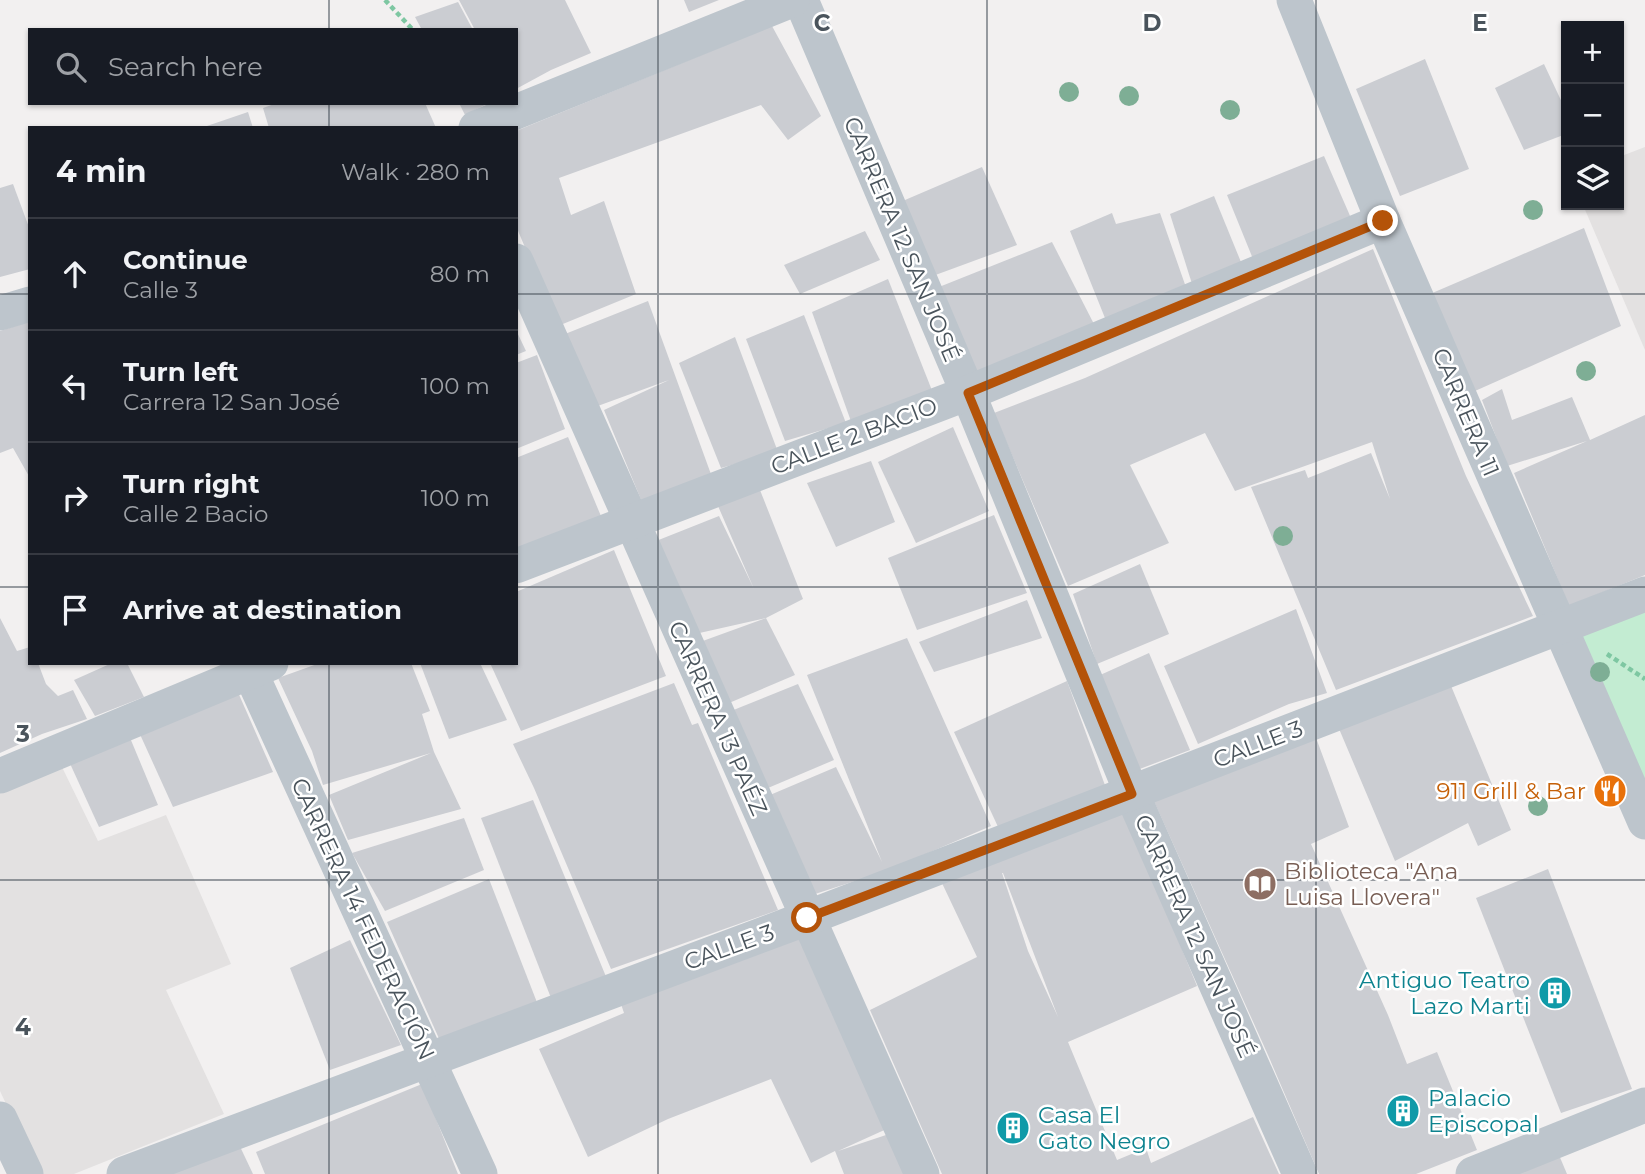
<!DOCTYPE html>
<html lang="en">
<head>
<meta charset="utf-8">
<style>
	body { margin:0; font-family:Montserrat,sans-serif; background:#242831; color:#f1f3f6 }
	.controls { position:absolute; right:21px; top:21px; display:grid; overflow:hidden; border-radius:0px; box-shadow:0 2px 5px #0004 }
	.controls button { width:63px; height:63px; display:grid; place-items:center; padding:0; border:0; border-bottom:2px solid #363941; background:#171b24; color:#f1f3f6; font:35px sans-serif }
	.stop { position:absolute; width:21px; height:21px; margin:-16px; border:5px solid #b45309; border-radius:50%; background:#fff }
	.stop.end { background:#b45309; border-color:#fff; box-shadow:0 2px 7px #0008 }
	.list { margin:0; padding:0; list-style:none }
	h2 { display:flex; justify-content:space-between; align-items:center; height:91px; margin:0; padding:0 28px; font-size:30px }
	h2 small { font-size:23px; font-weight:400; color:#9ea1a6 }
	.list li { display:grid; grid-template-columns:46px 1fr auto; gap:21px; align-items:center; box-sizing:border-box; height:112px; padding:0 28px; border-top:2px solid #363941 }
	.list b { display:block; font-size:26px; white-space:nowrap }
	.list p { margin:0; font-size:23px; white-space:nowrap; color:#9ea1a6 }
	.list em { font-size:23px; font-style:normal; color:#9ea1a6 }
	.icon { flex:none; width:38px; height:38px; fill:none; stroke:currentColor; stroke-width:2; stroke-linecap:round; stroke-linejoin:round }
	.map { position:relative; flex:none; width:1645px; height:1174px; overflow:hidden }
	.search { position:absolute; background:#171b24; box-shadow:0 2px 5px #0004; left:28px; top:28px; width:490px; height:77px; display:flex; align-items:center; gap:18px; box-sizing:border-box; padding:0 24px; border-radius:0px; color:#9ea1a6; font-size:26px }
	.panel { position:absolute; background:#171b24; box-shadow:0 2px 5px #0004; left:28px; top:126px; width:490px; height:539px; border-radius:0px }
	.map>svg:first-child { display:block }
</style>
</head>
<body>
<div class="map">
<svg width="1645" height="1174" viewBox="0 0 1645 1174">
	<rect width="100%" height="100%" fill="#f2f0f0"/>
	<!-- education -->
	<g fill="#e3e1e1">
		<polygon points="1645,147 1645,350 1583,205 1619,205 1619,157"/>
		<polygon points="61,765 98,841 166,815 231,964 166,990 224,1114 74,1174 39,1174 0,1091 0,791"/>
	</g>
	<!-- park -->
	<polygon fill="#c3ecd2" points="1645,605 1645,794 1574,633"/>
	<!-- building -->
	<g fill="#cbcdd2" fill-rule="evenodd">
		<polygon points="459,0 565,0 591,53 551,70 516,89 516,30 475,30"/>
		<polygon points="684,0 719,0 689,12"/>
		<polygon points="458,2 473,30 422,30 415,17"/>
		<polygon points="772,26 821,116 788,140 761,105 559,178 571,215 604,201 636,294 558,326 516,226 516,131"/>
		<polygon points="1425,59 1469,169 1400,196 1356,89"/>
		<polygon points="1544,64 1566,111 1566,134 1524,150 1495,88"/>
		<polygon points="277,103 425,103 436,128 269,128 263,108"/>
		<polygon points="459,103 489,103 465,115"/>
		<polygon points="248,112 253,128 204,128 204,127"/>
		<polygon points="1324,156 1354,225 1253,259 1227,195"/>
		<polygon points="982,167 1017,245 930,277 898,203"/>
		<polygon points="13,184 30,230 30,269 0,277 0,188"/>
		<polygon points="1214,196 1243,267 1193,287 1170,214"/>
		<polygon points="1112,213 1116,224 1160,213 1188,293 1107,323 1070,231"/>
		<polygon points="1584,228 1621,326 1475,391 1430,294"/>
		<polygon points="865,231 880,260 800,294 784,265"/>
		<polygon points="1052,242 1096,328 972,377 934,289"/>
		<polygon points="1373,249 1466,476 1533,616 1336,690 1251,487 1305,470 1308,478 1371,453 1390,499 1372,442 1235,491 1205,433 1130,465 1169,543 1068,586 994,413 1085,378"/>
		<polygon points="888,279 933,393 853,427 812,312"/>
		<polygon points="648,301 712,477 642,502 604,410 669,380 595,407 565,334"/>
		<polygon points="804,315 846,423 785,441 746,339"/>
		<polygon points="30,321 30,478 13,448 0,453 0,331"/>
		<polygon points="516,330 526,351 516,355"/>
		<polygon points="735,337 778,452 721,468 679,363"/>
		<polygon points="537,355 565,429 516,449 516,363"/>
		<polygon points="1502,389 1512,420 1572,397 1590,440 1645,415 1645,575 1569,606 1514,473 1587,441 1507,466 1482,400"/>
		<polygon points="953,427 989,511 916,543 878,462"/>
		<polygon points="568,437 603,521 516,552 516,458"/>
		<polygon points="871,461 895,522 836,547 807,483"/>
		<polygon points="760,490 803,599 766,618 695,634 651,543 719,516 754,589 718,506"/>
		<polygon points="994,515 1027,593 917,630 888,558"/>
		<polygon points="614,550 666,676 521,731 490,663 516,663 516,592"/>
		<polygon points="1140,564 1169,634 1097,664 1073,594"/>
		<polygon points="1027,600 1042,638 934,672 919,642"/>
		<polygon points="1296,609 1327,693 1289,704 1198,744 1164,666"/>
		<polygon points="0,618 17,651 30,647 30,663 38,663 46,684 58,696 73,690 87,719 42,734 0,753"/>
		<polygon points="766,618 795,675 729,703 700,642"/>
		<polygon points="907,638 991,826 886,871 812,895 770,795 836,767 882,862 807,675"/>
		<polygon points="1149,653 1190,750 1137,770 1098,676"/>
		<polygon points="112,663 127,663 144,697 95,716 74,680"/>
		<polygon points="320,663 411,663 430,711 422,714 434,752 461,809 348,840 329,795 431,753 323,785 312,751 278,678"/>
		<polygon points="420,663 480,663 507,720 449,739"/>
		<polygon points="1067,681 1106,788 999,829 954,732"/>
		<polygon points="1449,681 1511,830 1478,846 1468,823 1395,861 1337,724"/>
		<polygon points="674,683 692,725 698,723 778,910 611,969 534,788 513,744"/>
		<polygon points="798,684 834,760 768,788 731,711"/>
		<polygon points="237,690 273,772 173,807 138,730"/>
		<polygon points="128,733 158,805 99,827 67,757"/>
		<polygon points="1315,735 1349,827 1311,844 1388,1015 1407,1064 1437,1052 1477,1150 1416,1174 1319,1174 1268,1055 1153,799"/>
		<polygon points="533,800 607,979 551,998 481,818"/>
		<path d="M1124 808 1197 986 1068 1042 1117 1160 1146 1148 1151 1163 1253 1117 1279 1174H942L870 1010 977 957 941 881ZM1002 873H1003L1058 1017 1028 951Z"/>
		<polygon points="464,818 484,870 385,911 352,853"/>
		<polygon points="1548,869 1632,1089 1561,1113 1476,898"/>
		<polygon points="489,879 538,1005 441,1043 387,922"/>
		<polygon points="799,934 891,1127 838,1151 892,1133 911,1174 844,1174 835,1151 811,1163 771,1079 668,1119 588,1157 539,1049 624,1013 621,1004"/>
		<polygon points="350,940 401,1045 330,1070 290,968"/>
		<polygon points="422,1084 458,1174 265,1174 256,1152"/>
		<polygon points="235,1136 253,1174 153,1174"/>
		<polygon points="1556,1148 1567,1174 1494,1174"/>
	</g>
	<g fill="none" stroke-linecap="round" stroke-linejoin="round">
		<!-- path -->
		<g stroke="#7ec7a2" stroke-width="4.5" stroke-dasharray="5 3.5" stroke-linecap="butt">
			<polyline points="385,0 413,30"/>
			<polyline points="1607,654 1645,679"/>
		</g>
		<!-- minor -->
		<g stroke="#bdc5cc" stroke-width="35">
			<polyline points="801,0 968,393 1132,794 1300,1174"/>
			<polyline points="1294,0 1383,221 1645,822"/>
			<polyline points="476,128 792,0"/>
			<polyline points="516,261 922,1174"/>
			<polyline points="0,313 30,304"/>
			<polyline points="516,566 968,393 1383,221"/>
			<polyline points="246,663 480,1174"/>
			<polyline points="0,776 271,663"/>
			<polyline points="0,1119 26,1174"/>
			<polyline points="124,1174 807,918 1645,594"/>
			<polyline points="1473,1174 1645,1105"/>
		</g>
	</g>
	<!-- trees -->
	<g fill="#7eae95">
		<circle cx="1069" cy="92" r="10"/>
		<circle cx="1129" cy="96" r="10"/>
		<circle cx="1230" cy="110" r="10"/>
		<circle cx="1533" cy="210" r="10"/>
		<circle cx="1586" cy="371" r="10"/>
		<circle cx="1283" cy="536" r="10"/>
		<circle cx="1600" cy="672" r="10"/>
		<circle cx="1538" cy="806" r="10"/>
	</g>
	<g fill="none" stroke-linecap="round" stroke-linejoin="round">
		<!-- route -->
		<polyline stroke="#b45309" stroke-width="9" points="807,918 1132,794 968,393 1383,221"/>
	</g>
	<!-- grid -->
	<path fill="none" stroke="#4a545c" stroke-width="2" stroke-opacity="0.55" d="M329 0V30M658 0V1174M987 0V1174M1316 0V1174M329 103V128M0 294H30M516 294H1645M0 587H30M516 587H1645M329 663V1174M0 880H1645"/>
	<!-- icons -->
	<defs>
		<symbol id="restaurant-disc" viewBox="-11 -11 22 22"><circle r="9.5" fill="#e8710a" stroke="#fff"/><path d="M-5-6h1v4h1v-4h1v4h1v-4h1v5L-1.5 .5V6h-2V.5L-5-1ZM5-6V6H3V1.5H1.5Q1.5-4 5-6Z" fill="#fff"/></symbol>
		<symbol id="library-disc" viewBox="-11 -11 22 22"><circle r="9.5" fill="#8d6e63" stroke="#fff"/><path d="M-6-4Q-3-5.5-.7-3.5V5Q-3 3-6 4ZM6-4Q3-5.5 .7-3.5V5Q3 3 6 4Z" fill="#fff"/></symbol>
		<symbol id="building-disc" viewBox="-11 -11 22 22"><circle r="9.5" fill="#0f9aa8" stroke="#fff"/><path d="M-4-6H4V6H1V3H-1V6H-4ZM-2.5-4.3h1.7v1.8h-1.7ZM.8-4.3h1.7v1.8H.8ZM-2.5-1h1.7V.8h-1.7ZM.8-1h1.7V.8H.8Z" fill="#fff"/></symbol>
	</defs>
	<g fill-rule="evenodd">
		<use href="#restaurant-disc" x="1591" y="772" width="38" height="38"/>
		<use href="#library-disc" x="1241" y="865" width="38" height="38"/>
		<use href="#building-disc" x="1536" y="974" width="38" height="38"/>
		<use href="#building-disc" x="1384" y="1092" width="38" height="38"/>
		<use href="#building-disc" x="994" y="1109" width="38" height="38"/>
	</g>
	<g text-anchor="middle" stroke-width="5" stroke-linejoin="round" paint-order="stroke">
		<!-- street labels -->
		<g font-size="23" fill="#4a545c" stroke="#fff">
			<text transform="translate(902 239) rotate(67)" y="8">CARRERA 12 SAN JOSÉ</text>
			<text transform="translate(1466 412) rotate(67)" y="8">CARRERA 11</text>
			<text transform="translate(854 436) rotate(-21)" y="8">CALLE 2 BACIO</text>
			<text transform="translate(718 718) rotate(66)" y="8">CARRERA 13 PAÉZ</text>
			<text transform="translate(1258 744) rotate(-21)" y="8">CALLE 3</text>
			<text transform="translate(363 919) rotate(65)" y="8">CARRERA 14 FEDERACIÓN</text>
			<text transform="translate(1195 936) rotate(66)" y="8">CARRERA 12 SAN JOSÉ</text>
			<text transform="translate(729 947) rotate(-20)" y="8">CALLE 3</text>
		</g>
		<!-- food labels -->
		<g font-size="23" fill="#c56008" stroke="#fff" text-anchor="end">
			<text x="1586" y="799">911 Grill &amp; Bar</text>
		</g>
		<!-- education labels -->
		<g font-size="23" fill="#785e54" stroke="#fff" text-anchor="start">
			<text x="1284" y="879">Biblioteca "Ana<tspan x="1284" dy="26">Luisa Llovera"</tspan></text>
		</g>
		<!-- culture labels -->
		<g font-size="23" fill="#0d838f" stroke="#fff" text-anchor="start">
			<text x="1530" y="988" text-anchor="end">Antiguo Teatro<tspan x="1530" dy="26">Lazo Marti</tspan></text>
			<text x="1428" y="1106">Palacio<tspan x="1428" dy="26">Episcopal</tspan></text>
			<text x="1038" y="1123">Casa El<tspan x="1038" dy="26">Gato Negro</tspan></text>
		</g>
	</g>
	<g font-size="23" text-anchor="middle" font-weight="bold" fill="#4a545c" stroke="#fff" stroke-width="5" stroke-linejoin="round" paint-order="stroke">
		<text x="822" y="31">C</text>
		<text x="1152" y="31">D</text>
		<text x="1480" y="31">E</text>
		<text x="23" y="742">3</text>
		<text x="23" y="1035">4</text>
	</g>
</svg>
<div class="controls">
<button>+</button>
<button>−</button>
<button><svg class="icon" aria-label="layers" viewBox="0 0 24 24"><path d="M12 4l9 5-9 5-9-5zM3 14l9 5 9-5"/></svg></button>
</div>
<div class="stop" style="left:807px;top:918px"></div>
<div class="stop end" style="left:1383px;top:221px"></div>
<div class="search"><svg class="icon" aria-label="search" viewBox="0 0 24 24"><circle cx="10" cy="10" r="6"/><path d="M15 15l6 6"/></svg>Search here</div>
<section class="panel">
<h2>4 min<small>Walk · 280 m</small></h2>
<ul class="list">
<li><svg class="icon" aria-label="ahead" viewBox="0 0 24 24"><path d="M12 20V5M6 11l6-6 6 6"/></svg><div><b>Continue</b><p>Calle 3</p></div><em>80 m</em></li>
<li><svg class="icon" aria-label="left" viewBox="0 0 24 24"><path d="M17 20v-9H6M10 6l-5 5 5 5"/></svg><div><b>Turn left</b><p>Carrera 12 San José</p></div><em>100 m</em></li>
<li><svg class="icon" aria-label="right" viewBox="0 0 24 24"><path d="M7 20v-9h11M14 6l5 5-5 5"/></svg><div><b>Turn right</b><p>Calle 2 Bacio</p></div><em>100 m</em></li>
<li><svg class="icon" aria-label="arrive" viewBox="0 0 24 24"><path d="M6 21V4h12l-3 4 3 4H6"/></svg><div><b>Arrive at destination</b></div></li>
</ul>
</section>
</div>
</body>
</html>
